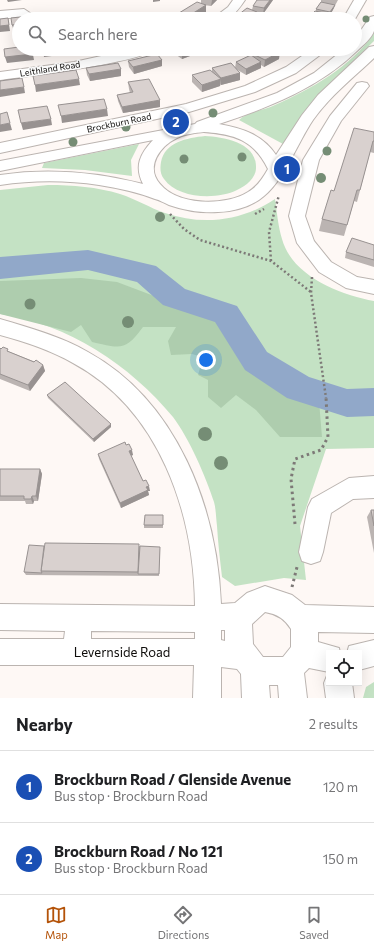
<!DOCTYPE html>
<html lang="en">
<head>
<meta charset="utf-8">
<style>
	body { margin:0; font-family:Commissioner,sans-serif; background:#f2f2f2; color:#202124 }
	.controls { position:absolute; right:12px; bottom:12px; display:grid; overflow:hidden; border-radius:0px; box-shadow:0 4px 16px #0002 }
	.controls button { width:36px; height:36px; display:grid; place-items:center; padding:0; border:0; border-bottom:1px solid #e0e0e0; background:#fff; color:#202124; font:20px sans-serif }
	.you { position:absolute; left:206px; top:360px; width:14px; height:14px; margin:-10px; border:3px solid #fff; border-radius:50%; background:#1a73e8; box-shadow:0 0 0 6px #1a73e833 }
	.badge { display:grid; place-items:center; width:26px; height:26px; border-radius:50%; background:#b45309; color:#fff; font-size:13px; font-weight:700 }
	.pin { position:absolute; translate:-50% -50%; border:2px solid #fff; box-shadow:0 1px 4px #0006 }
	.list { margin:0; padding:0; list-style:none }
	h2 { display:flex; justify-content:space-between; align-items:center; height:52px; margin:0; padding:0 16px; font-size:17px }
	h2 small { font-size:13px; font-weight:400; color:#757577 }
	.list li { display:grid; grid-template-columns:26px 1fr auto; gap:12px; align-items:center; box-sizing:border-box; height:72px; padding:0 16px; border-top:1px solid #e0e0e0 }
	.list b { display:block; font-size:15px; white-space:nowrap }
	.list p { margin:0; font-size:13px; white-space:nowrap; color:#757577 }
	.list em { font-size:13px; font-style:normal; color:#757577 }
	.icon { flex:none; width:22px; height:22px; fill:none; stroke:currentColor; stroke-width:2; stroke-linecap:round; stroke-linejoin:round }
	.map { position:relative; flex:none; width:374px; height:698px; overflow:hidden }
	.search { position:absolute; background:#fff; box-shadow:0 4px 16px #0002; left:12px; right:12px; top:12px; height:44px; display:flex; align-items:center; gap:10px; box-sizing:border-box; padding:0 14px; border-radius:22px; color:#757577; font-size:15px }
	.sheet { height:196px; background:#fff }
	nav { display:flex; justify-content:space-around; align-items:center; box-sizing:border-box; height:56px; border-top:1px solid #e0e0e0; background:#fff; font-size:11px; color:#757577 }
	nav a { display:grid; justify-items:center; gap:2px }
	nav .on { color:#b45309 }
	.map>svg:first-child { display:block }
</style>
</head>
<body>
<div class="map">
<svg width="374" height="698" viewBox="0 0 374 698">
	<rect width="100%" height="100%" fill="#fef8f5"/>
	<!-- green -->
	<g fill="#c4e2c4">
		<path d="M374 33V41L317 96 299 119 283 144 239 120C247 112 265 110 275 105 311 89 351 67 374 33Z"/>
		<path d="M205 136C223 137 257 142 256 168 256 178 246 186 237 190 217 200 178 199 164 179 160 174 160 168 161 162 165 142 187 138 205 136Z"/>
		<polygon points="139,144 131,160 132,176 85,170 42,168 44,163"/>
		<path d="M48 185C73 185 97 187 120 194 136 199 150 208 165 213 203 226 242 221 275 199 277 212 278 226 282 239 292 276 340 295 374 301V448L326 449 300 526 306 580 284 578 235 586 222 577C220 560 218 543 217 526 216 518 216 509 214 502 206 477 189 438 173 417 130 365 68 324 0 314V190Z"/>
		<polygon points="374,682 374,698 363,698 366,687"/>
	</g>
	<!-- forest -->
	<path fill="#aecdae" d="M81 278 117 282 162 299 199 310 220 322 236 344 248 369 279 386 319 401 322 437H280L256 410 236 395 221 408 208 397V380L198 375 203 357 192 354 171 355 168 341 176 327H143C125 352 120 348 92 342L81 325 71 332 0 314V281Z"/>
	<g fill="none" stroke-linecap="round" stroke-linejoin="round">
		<!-- river -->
		<polygon fill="#91a8c9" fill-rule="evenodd" points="88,250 156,266 185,289 237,306 267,352 309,377 347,389 374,388 374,416 347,417 287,398 245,370 215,322 163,305 137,282 88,270 0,279 0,257"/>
		<defs>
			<g id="minor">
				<path d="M233 0H245C234 16 231 19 212 19L228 7Z"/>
				<polygon points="354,0 366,0 355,19 343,19"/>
				<polygon points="24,9 30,13 28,16 0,19 0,11"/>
				<path d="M374 16C374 21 374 27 374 31 371 39 363 45 358 50 319 88 270 107 219 124 242 128 263 135 276 155L302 115 318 95 369 47 374 46V58C353 78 330 96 313 120 298 142 284 180 264 196 240 217 197 215 169 205 164 203 160 200 155 199 137 192 118 188 99 185 66 180 33 180 0 185V175C49 168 96 172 143 184 134 166 140 154 153 140L0 171V161L195 124 197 122 277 93 314 73 344 49H355V39L370 17ZM204 132C234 134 254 140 268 169 263 178 257 187 248 192 226 206 178 206 160 184 145 167 160 146 177 138 185 134 195 133 204 132Z"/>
				<path d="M133 49H154C145 62 22 77 0 80V72L74 62Z"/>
				<polygon points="312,49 328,49 296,73 255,92 189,112 0,153 0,143 186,104 245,86 286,67"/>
				<polygon points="362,82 367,83 369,86 341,121 319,160 305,216 314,241 331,262 357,277 374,280 374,294 346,288 319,272 297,243 289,216 303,160 330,116 357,83"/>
				<path d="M0 319C30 328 60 336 88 352 177 401 217 507 221 604L235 603 247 593 265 586 292 595 305 605 374 607V633L318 632V642L339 648 340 653H329V672L309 668 304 673 307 698H279L278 685H269L270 698H242L241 674 237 669 221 667V698H193L194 665H0V639H64L65 631 0 630V604L195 606C194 513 160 410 73 363 50 350 26 342 0 335ZM265 612C277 614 285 619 291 629V647L283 657H263L253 644 252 624ZM221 630H225V641L221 640ZM91 631 195 632V639H91Z"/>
				<polygon points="374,476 374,498 353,499 331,513 323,552 320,561 311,564 302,561 299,552 308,507 312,499 349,478"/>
				<polygon points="374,640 374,666 359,670 359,653 347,653 349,646"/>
				<polygon points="328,673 329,683 352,683 354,698 326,698 324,683"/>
			</g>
		</defs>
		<!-- minor casing -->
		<use href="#minor" stroke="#bbb4b0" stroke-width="2"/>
		<!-- path-far1 -->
		<g stroke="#7d7977" stroke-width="2.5" stroke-dasharray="2 2.5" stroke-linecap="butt">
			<polyline points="170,214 184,229 200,240 271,261 311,292"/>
			<polyline points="255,214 264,209"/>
			<polyline points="271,261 269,232 279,195"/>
			<polyline points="312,277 311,293 326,398"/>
		</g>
		<!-- path -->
		<g stroke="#7d7977" stroke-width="3" stroke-dasharray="2.5 3.5" stroke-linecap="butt">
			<polyline points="295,524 291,479 295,459 321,450 328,437 326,397"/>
			<polyline points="292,587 297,567"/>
		</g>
		<!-- minor -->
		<use href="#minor" fill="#fff" fill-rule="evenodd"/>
	</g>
	<!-- trees -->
	<g fill="#758d75">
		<circle cx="366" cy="19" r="3.5"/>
		<circle cx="213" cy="113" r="4.5"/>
		<circle cx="126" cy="127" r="4.5"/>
		<circle cx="73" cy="142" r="4.5"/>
		<circle cx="327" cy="151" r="4.5"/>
		<circle cx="242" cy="157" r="4.5"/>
		<circle cx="184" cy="159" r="4.5"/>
		<circle cx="321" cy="178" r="5"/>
		<circle cx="160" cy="217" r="5"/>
		<circle cx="30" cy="304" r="5.5"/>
		<circle cx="128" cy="322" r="6"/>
		<circle cx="205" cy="434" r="7"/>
		<circle cx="221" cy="463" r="7"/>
	</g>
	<!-- wall -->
	<g fill="#bbb4b2">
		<polygon points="201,0 217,0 211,6 204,5 206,5 206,12 193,19 179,19 179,13 201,3"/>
		<polygon points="273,0 263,14 257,13 257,18 256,19 233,19 252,10 253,6"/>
		<polygon points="321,0 338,0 330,15 328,15 328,17 309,17 316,11 316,9 321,2"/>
		<polygon points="175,49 206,49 206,50 182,59 175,54"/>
		<polygon points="257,49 294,49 282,56 279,55 279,59 264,67 261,65 261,68 246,75 236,69 240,73 240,80 221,85 221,84 220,86 202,92 192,82 192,75 212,71 212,68 235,68 236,62 253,57 253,54 257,52"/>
		<polygon points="162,60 162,66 134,74 129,67 128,61"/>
		<polygon points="86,68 121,69 121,76 90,81 87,75"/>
		<polygon points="128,82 160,107 123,113 118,101 117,95 130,93 129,89"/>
		<polygon points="374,132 374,153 370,152 357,202 354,201 344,236 319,231 322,219 334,191"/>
		<polygon points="374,245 374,267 345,258 346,252"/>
		<polygon points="0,348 43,365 45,371 30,391 0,379"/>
		<polygon points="47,395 111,424 111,427 94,442 48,398"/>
		<polygon points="126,445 133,455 131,456 143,481 150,491 148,491 149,495 121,508 99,459 98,454"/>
		<polygon points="0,469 40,469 42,474 38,501 34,501 33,504 26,504 25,501 0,501"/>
		<polygon points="371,510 374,510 374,553 367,517"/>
		<polygon points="163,515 163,528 144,528 144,525"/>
		<polygon points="140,546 160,549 159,576 26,575 24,572"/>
	</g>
	<!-- shaded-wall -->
	<g fill="#989291">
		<polygon points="7,0 22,0 8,2"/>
		<polygon points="153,0 160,0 160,1 153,2"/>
		<polygon points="212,0 217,0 211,6"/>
		<polygon points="270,0 273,0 263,14 264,8"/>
		<polygon points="206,5 206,12 193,19 187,19 187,17"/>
		<polygon points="335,5 334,8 330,15 330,12"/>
		<polygon points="257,12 257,18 256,19 248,19"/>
		<polygon points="8,18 10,31 0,32 0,26"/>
		<polygon points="19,24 19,30 14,31 12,25"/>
		<polygon points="32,49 34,60 7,63 5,57"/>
		<polygon points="54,49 74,49 75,53 44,57 43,51"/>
		<polygon points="88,49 105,49 88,52"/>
		<polygon points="191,49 206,49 206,50 182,59 182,53"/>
		<polygon points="285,49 294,49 282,56 283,50"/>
		<polygon points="280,52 279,59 264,67 265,60"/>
		<polygon points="162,60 162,66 134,74 133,67"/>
		<polygon points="261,62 261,68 246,75 246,69"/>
		<polygon points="121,69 121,76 90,81 89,74"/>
		<polygon points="240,73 240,80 221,85 221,78"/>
		<polygon points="79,79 80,85 36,92 35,85"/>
		<polygon points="221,79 220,86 202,92 202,85"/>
		<polygon points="24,87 25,93 0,97 0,90"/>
		<polygon points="160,100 160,107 123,113 122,107"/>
		<polygon points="107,109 108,116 62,123 61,116"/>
		<polygon points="51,119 52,125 23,130 21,123"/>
		<polygon points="10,123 12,130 0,132 0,125"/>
		<polygon points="43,365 45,371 30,391 28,385"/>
		<polygon points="111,424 111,427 94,442 93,439"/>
		<polygon points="132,450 133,455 130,456 129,451"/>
		<polygon points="40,469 42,474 38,501 36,496"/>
		<polygon points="149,486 150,491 148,491 149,495 121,508 120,503 146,487"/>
		<polygon points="32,496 34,501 33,504 31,499"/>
	</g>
	<!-- building -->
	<g fill="#d9d1cf" stroke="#989291">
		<polygon points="257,0 270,0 264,8 253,6"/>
		<polygon points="197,2 206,5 187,17 179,13"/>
		<polygon points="321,2 335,5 330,12 316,9"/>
		<polygon points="247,8 257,12 248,19 233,19"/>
		<polygon points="315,11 328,14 324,19 316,19 309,17"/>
		<polygon points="169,15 176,19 157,19"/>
		<polygon points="29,16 29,19 19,19 19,24 12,25 11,18"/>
		<polygon points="307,17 316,19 305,19"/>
		<polygon points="8,18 9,25 0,26 0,19"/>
		<polygon points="19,47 19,49 32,49 33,54 5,57 4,49"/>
		<polygon points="42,49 54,49 43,51"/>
		<polygon points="176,49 191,49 182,53"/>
		<polygon points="259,49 273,49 280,52 265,60 253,54 261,50"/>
		<polygon points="157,54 162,60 133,67 128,61"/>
		<polygon points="251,55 261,62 246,69 236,62"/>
		<polygon points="118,63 121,69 89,74 86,68"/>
		<polygon points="231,63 240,73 221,78 212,68"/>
		<polygon points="76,70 79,79 35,85 33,76"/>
		<polygon points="210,70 221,79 202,85 192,75"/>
		<polygon points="22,78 24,87 0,90 0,81"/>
		<polygon points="149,79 160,100 122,107 117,95 133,92 128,82"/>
		<polygon points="104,99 107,109 61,116 58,105"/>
		<polygon points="47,106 51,119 21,123 18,110"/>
		<polygon points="7,112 10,123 0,125 0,114"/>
		<polygon points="354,128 374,132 374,141 373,141 360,190 357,190 347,225 322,219 331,190 334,191"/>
		<polygon points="352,238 374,245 374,260 346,252"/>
		<polygon points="3,347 8,349 7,351 34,362 36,360 43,365 28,385 0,374 0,348 1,349"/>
		<polygon points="65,382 111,424 93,439 47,395"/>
		<polygon points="125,442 126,445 129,444 132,450 129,451 143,481 146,480 149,486 146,487 148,490 120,503 98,454"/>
		<polygon points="0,469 40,469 36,496 32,496 31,499 24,499 24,496 0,496"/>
		<polygon points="371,510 374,510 374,526"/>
		<polygon points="145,515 163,515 163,525 144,525"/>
		<polygon points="45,543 139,544 138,572 41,571"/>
		<polygon points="29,545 44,546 41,571 42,573 24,572"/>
		<polygon points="140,546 160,547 159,574 138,574"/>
	</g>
	<g text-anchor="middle" stroke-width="3" stroke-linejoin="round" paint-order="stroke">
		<!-- far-street labels -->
		<g font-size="9" fill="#0e0c0a" stroke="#fff">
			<text transform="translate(50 69) rotate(-9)" y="3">Leithland Road</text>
			<text transform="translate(119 123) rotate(-12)" y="3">Brockburn Road</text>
		</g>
		<!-- near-street labels -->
		<g font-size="13" fill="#0e0c0a" stroke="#fff">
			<text x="122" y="657">Levernside Road</text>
		</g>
	</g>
</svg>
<div class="controls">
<button><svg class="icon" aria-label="locate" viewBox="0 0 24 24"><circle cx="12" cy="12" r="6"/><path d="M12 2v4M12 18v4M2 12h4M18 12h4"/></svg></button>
</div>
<div class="you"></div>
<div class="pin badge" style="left:287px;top:169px;background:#1a4fb4">1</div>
<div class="pin badge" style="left:176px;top:122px;background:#1a4fb4">2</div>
<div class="search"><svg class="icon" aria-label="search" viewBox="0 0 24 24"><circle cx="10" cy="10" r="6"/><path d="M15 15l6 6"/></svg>Search here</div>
</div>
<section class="sheet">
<h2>Nearby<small>2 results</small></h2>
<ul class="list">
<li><span class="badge" style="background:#1a4fb4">1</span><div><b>Brockburn Road / Glenside Avenue</b><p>Bus stop · Brockburn Road</p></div><em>120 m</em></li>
<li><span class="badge" style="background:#1a4fb4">2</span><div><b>Brockburn Road / No 121</b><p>Bus stop · Brockburn Road</p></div><em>150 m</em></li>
</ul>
</section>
<nav>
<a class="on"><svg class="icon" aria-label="map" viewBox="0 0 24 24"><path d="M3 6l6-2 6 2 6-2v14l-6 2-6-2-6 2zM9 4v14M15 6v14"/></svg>Map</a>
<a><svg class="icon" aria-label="directions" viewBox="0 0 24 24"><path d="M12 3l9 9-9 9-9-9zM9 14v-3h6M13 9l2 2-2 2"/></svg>Directions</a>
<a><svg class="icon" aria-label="saved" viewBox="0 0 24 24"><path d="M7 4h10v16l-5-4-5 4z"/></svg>Saved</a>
</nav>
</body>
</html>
